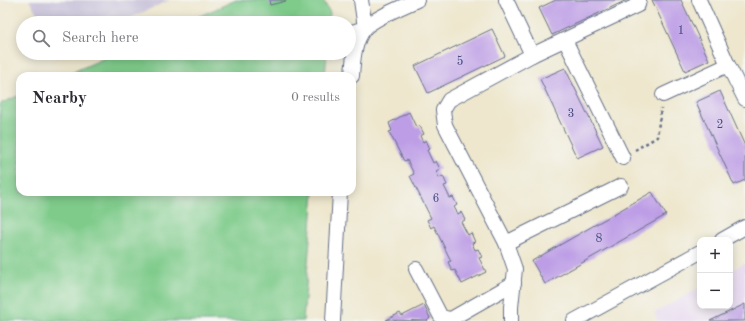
<!DOCTYPE html>
<html lang="en">
<head>
<meta charset="utf-8">
<style>
	body { margin:0; font-family:"Old Standard TT",serif; background:#f7f7f7; color:#2b2b33 }
	.controls { position:absolute; right:12px; bottom:12px; display:grid; overflow:hidden; border-radius:8px; box-shadow:0 2px 10px #0003 }
	.controls button { width:36px; height:36px; display:grid; place-items:center; padding:0; border:0; border-bottom:1px solid #e1e1e2; background:#fff; color:#2b2b33; font:20px sans-serif }
	.list { margin:0; padding:0; list-style:none }
	h2 { display:flex; justify-content:space-between; align-items:center; height:52px; margin:0; padding:0 16px; font-size:17px }
	h2 small { font-size:13px; font-weight:400; color:#7c7c81 }
	.icon { flex:none; width:22px; height:22px; fill:none; stroke:currentColor; stroke-width:2; stroke-linecap:round; stroke-linejoin:round }
	.map { position:relative; flex:none; width:745px; height:321px; overflow:hidden }
	.search { position:absolute; background:#fff; box-shadow:0 2px 10px #0003; left:16px; top:16px; width:340px; height:44px; display:flex; align-items:center; gap:10px; box-sizing:border-box; padding:0 14px; border-radius:22px; color:#7c7c81; font-size:15px }
	.panel { position:absolute; background:#fff; box-shadow:0 2px 10px #0003; left:16px; top:72px; width:340px; height:124px; border-radius:12px }
	.map>svg:first-child { display:block }
</style>
</head>
<body>
<div class="map">
<svg width="745" height="321" viewBox="0 0 745 321">
	<rect width="100%" height="100%" fill="#f6f6f2"/>
	<filter id="ink" filterUnits="userSpaceOnUse"><feTurbulence type="fractalNoise" baseFrequency=".025" numOctaves="2"/><feDisplacementMap in="SourceGraphic" scale="8" xChannelSelector="R" yChannelSelector="G"/><feConvolveMatrix kernelMatrix="1 2 1 2 8 2 1 2 1" color-interpolation-filters="sRGB"/></filter>
	<filter id="wash" filterUnits="userSpaceOnUse"><feTurbulence type="fractalNoise" baseFrequency=".012" numOctaves="4" result="noise"/><feDisplacementMap in="SourceGraphic" scale="16" xChannelSelector="R" yChannelSelector="G"/><feGaussianBlur stdDeviation="0.9" result="paint"/><feColorMatrix in="noise" values="0 0 0 0 0 0 0 0 0 0 0 0 0 0 0 0 0 1.4 0 .05"/><feComposite in="paint" operator="in"/></filter>
	<g filter="url(#wash)">
		<rect width="100%" height="100%" fill="#eee7cd"/>
		<!-- built -->
		<polygon fill="#e5d3f1" points="745,263 745,321 658,321 654,313 700,288 700,306 730,306 730,271"/>
		<!-- industrial -->
		<polygon fill="#c7c0d9" points="29,0 170,0 119,23 43,23"/>
		<!-- green -->
		<g fill="#7ecb8a" stroke="#4c7d74">
			<polygon points="236,0 323,0 330,13 329,23 184,23"/>
			<polygon points="116,53 327,53 325,76 64,76"/>
			<polygon points="20,95 20,192 314,192 303,321 0,321 0,104"/>
		</g>
		<g id="blocks">
			<!-- building -->
			<g fill="#bd9ee6">
				<polygon points="269,0 286,0 286,1 270,5"/>
				<polygon points="556,0 627,0 552,35 539,8"/>
				<polygon points="652,0 681,0 709,60 685,71"/>
				<polygon points="492,29 505,56 428,93 415,66"/>
				<polygon points="565,68 603,146 577,158 540,79"/>
				<polygon points="720,91 745,146 745,180 734,185 696,102"/>
				<polygon points="409,112 416,127 420,126 424,134 420,136 423,142 426,140 430,149 427,150 433,163 436,161 440,169 436,171 439,178 443,176 447,185 444,186 450,198 453,197 457,205 454,207 458,214 461,212 465,220 461,222 468,235 471,233 475,242 472,243 475,250 478,249 482,257 479,258 486,272 462,284 455,270 452,271 448,262 451,261 434,226 431,228 427,220 431,218 410,176 414,174 407,160 404,161 389,132 392,131 389,123"/>
				<polygon points="652,192 666,215 545,284 532,261"/>
				<polygon points="745,304 745,321 710,321"/>
				<polygon points="424,305 430,318 427,321 386,320 400,313 402,316"/>
			</g>
		</g>
	</g>
	<g filter="url(#ink)">
		<use href="#blocks" fill-opacity="0" stroke="#656f85" stroke-width="1"/>
		<g fill="none" stroke-linecap="round" stroke-linejoin="round">
			<defs>
				<g id="minor">
					<polyline points="506,0 532,55 449,100 443,110 445,125 506,243 515,269 511,307 511,321"/>
					<polyline points="699,0 728,65 745,99"/>
					<polyline points="349,33 365,28 361,0"/>
					<polyline points="565,40 623,158"/>
					<polyline points="532,55 638,5 639,0"/>
					<path d="M352 76C353 61 354 41 365 28 374 18 404 6 417 0"/>
					<polyline points="663,95 728,65"/>
					<polyline points="722,240 745,227"/>
					<polyline points="506,243 621,186"/>
					<polyline points="416,269 441,317 451,319 514,283"/>
					<polyline points="333,321 340,192"/>
					<polyline points="574,321 700,252"/>
				</g>
			</defs>
			<!-- minor casing -->
			<use href="#minor" stroke="#656f85" stroke-width="16"/>
			<!-- path -->
			<polyline stroke="#656f85" stroke-width="2.5" stroke-dasharray="3 3" stroke-linecap="butt" points="635,150 657,137 661,108"/>
			<!-- minor -->
			<use href="#minor" stroke="#fff" stroke-width="14"/>
		</g>
	</g>
	<g text-anchor="middle" stroke-width="4" stroke-linejoin="round" paint-order="stroke">
		<!-- number labels -->
		<g font-size="12" fill="#444b80">
			<text x="681" y="34">1</text>
			<text x="460" y="65">5</text>
			<text x="571" y="117">3</text>
			<text x="720" y="128">2</text>
			<text x="436" y="202">6</text>
			<text x="599" y="242">8</text>
		</g>
	</g>
</svg>
<div class="controls">
<button>+</button>
<button>−</button>
</div>
<div class="search"><svg class="icon" aria-label="search" viewBox="0 0 24 24"><circle cx="10" cy="10" r="6"/><path d="M15 15l6 6"/></svg>Search here</div>
<section class="panel">
<h2>Nearby<small>0 results</small></h2>
<ul class="list">
</ul>
</section>
</div>
</body>
</html>
